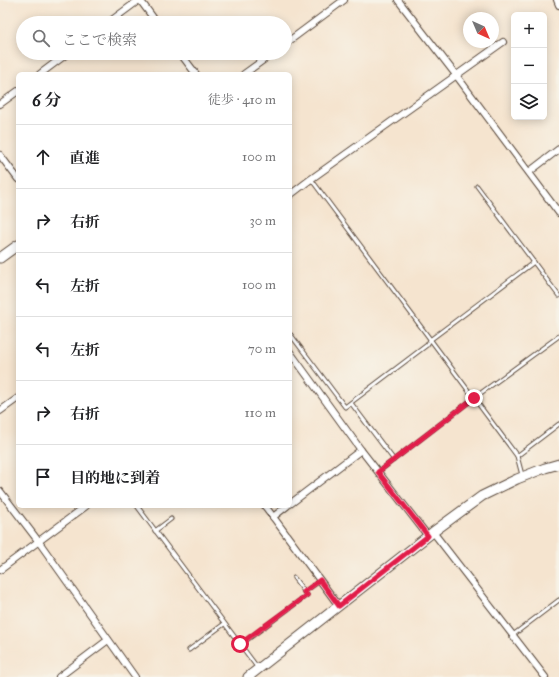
<!DOCTYPE html>
<html lang="ja">
<head>
<meta charset="utf-8">
<style>
	body { margin:0; font-family:"IM FELL Great Primer","Noto Serif JP",serif; background:#f2f2f2; color:#202124 }
	.controls { position:absolute; right:12px; top:12px; display:grid; overflow:hidden; border-radius:6px; box-shadow:0 2px 10px #0003 }
	.controls button { width:36px; height:36px; display:grid; place-items:center; padding:0; border:0; border-bottom:1px solid #e0e0e0; background:#fff; color:#202124; font:20px sans-serif }
	.compass { position:absolute; left:463px; top:12px; width:36px; height:36px; border-radius:50%; background:#fff; box-shadow:0 2px 10px #0003; rotate:136deg }
	.stop { position:absolute; width:12px; height:12px; margin:-9px; border:3px solid #e11d48; border-radius:50%; background:#fff }
	.stop.end { background:#e11d48; border-color:#fff; box-shadow:0 1px 4px #0008 }
	.list { margin:0; padding:0; list-style:none }
	h2 { display:flex; justify-content:space-between; align-items:center; height:52px; margin:0; padding:0 16px; font-size:17px }
	h2 small { font-size:13px; font-weight:400; color:#757577 }
	.list li { display:grid; grid-template-columns:26px 1fr auto; gap:12px; align-items:center; box-sizing:border-box; height:64px; padding:0 16px; border-top:1px solid #e0e0e0 }
	.list b { display:block; font-size:15px; white-space:nowrap }
	.list em { font-size:13px; font-style:normal; color:#757577 }
	.icon { flex:none; width:22px; height:22px; fill:none; stroke:currentColor; stroke-width:2; stroke-linecap:round; stroke-linejoin:round }
	.map { position:relative; flex:none; width:559px; height:677px; overflow:hidden }
	.search { position:absolute; background:#fff; box-shadow:0 2px 10px #0003; left:16px; top:16px; width:276px; height:44px; display:flex; align-items:center; gap:10px; box-sizing:border-box; padding:0 14px; border-radius:22px; color:#757577; font-size:15px }
	.panel { position:absolute; background:#fff; box-shadow:0 2px 10px #0003; left:16px; top:72px; width:276px; height:436px; border-radius:6px }
	.map>svg:first-child { display:block }
</style>
</head>
<body>
<div class="map">
<svg width="559" height="677" viewBox="0 0 559 677">
	<rect width="100%" height="100%" fill="#f7f3e8"/>
	<filter id="ink" filterUnits="userSpaceOnUse"><feTurbulence type="fractalNoise" baseFrequency=".025" numOctaves="2"/><feDisplacementMap in="SourceGraphic" scale="8" xChannelSelector="R" yChannelSelector="G"/><feConvolveMatrix kernelMatrix="1 2 1 2 8 2 1 2 1" color-interpolation-filters="sRGB"/></filter>
	<filter id="wash" filterUnits="userSpaceOnUse"><feTurbulence type="fractalNoise" baseFrequency=".012" numOctaves="4" result="noise"/><feDisplacementMap in="SourceGraphic" scale="16" xChannelSelector="R" yChannelSelector="G"/><feGaussianBlur stdDeviation="0.9" result="paint"/><feColorMatrix in="noise" values="0 0 0 0 0 0 0 0 0 0 0 0 0 0 0 0 0 1.4 0 .05"/><feComposite in="paint" operator="in"/></filter>
	<g filter="url(#wash)">
		<rect width="100%" height="100%" fill="#f5e4cf"/>
	</g>
	<g filter="url(#ink)">
		<g fill="none" stroke-linecap="round" stroke-linejoin="round">
			<defs>
				<g id="lane">
					<polyline points="311,179 517,456 522,475"/>
					<polyline points="477,186 559,296"/>
					<polyline points="291,335 345,407 427,345 430,340 534,262"/>
					<polyline points="351,403 394,460"/>
					<polyline points="517,456 559,424"/>
					<polyline points="378,472 474,398 559,336"/>
					<polyline points="137,506 257,667"/>
					<polyline points="155,531 171,519"/>
					<polyline points="304,592 321,580"/>
					<polyline points="513,635 559,600"/>
					<polyline points="240,645 307,595 294,578"/>
					<polyline points="189,650 224,624"/>
				</g>
				<g id="street">
					<polyline points="140,0 157,23"/>
					<polyline points="398,0 456,75 559,213"/>
					<polyline points="557,0 559,5"/>
					<polyline points="108,23 139,0"/>
					<polyline points="285,44 344,0"/>
					<polyline points="180,53 196,74"/>
					<polyline points="40,74 68,53"/>
					<polyline points="244,74 273,53"/>
					<polyline points="0,104 18,91"/>
					<polyline points="0,155 18,179"/>
					<polyline points="529,172 559,149"/>
					<polyline points="290,195 311,179 503,42"/>
					<polyline points="290,352 361,450 428,536"/>
					<polyline points="0,411 18,398"/>
					<polyline points="0,491 39,542 135,677"/>
					<polyline points="290,504 361,450"/>
					<polyline points="265,506 339,606"/>
					<polyline points="273,517 287,506"/>
					<polyline points="433,532 545,677"/>
					<polyline points="0,570 86,506"/>
					<polyline points="59,677 108,640"/>
				</g>
				<g id="secondary">
					<polyline points="0,258 18,245"/>
					<polyline points="248,677 433,532 482,496 517,479 545,468 559,464"/>
				</g>
			</defs>
			<!-- lane casing -->
			<use href="#lane" stroke="#574639" stroke-width="5"/>
			<!-- street casing -->
			<use href="#street" stroke="#574639" stroke-width="8"/>
			<!-- secondary casing -->
			<use href="#secondary" stroke="#574639" stroke-width="11"/>
			<!-- lane -->
			<use href="#lane" stroke="#fff" stroke-width="3"/>
			<!-- street -->
			<use href="#street" stroke="#fff" stroke-width="6"/>
			<!-- secondary -->
			<use href="#secondary" stroke="#fff" stroke-width="9"/>
		</g>
	</g>
	<g fill="none" stroke-linecap="round" stroke-linejoin="round" filter="url(#ink)">
		<!-- route -->
		<polyline stroke="#e11d48" stroke-width="5" points="240,644 307,595 304,592 320,580 339,606 428,536 378,472 474,398"/>
	</g>
</svg>
<div class="controls">
<button>+</button>
<button>−</button>
<button><svg class="icon" aria-label="layers" viewBox="0 0 24 24"><path d="M12 4l9 5-9 5-9-5zM3 14l9 5 9-5"/></svg></button>
</div>
<svg class="compass" viewBox="-18 -18 36 36"><path d="M0-13l5 13h-10z" fill="#e53935"/><path d="M0 13l5-13h-10z" fill="#757577"/></svg>
<div class="stop" style="left:240px;top:644px"></div>
<div class="stop end" style="left:474px;top:398px"></div>
<div class="search"><svg class="icon" aria-label="search" viewBox="0 0 24 24"><circle cx="10" cy="10" r="6"/><path d="M15 15l6 6"/></svg>ここで検索</div>
<section class="panel">
<h2>6 分<small>徒歩 · 410 m</small></h2>
<ul class="list">
<li><svg class="icon" aria-label="ahead" viewBox="0 0 24 24"><path d="M12 20V5M6 11l6-6 6 6"/></svg><div><b>直進</b></div><em>100 m</em></li>
<li><svg class="icon" aria-label="right" viewBox="0 0 24 24"><path d="M7 20v-9h11M14 6l5 5-5 5"/></svg><div><b>右折</b></div><em>30 m</em></li>
<li><svg class="icon" aria-label="left" viewBox="0 0 24 24"><path d="M17 20v-9H6M10 6l-5 5 5 5"/></svg><div><b>左折</b></div><em>100 m</em></li>
<li><svg class="icon" aria-label="left" viewBox="0 0 24 24"><path d="M17 20v-9H6M10 6l-5 5 5 5"/></svg><div><b>左折</b></div><em>70 m</em></li>
<li><svg class="icon" aria-label="right" viewBox="0 0 24 24"><path d="M7 20v-9h11M14 6l5 5-5 5"/></svg><div><b>右折</b></div><em>110 m</em></li>
<li><svg class="icon" aria-label="arrive" viewBox="0 0 24 24"><path d="M6 21V4h12l-3 4 3 4H6"/></svg><div><b>目的地に到着</b></div></li>
</ul>
</section>
</div>
</body>
</html>
